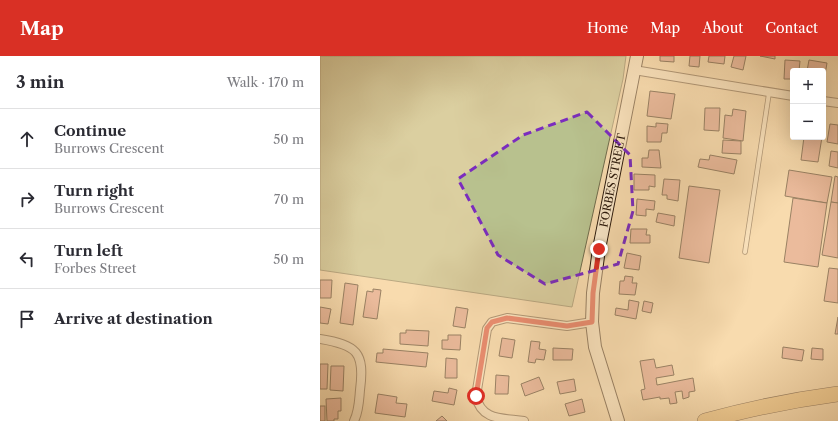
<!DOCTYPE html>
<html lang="en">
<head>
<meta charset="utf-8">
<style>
	body { margin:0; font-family:"Libre Caslon Text",serif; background:#f2f2f3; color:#2b2b33 }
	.controls { position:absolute; right:12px; top:12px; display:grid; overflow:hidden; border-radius:4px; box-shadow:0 4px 16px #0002 }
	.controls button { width:36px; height:36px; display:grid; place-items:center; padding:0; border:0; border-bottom:1px solid #e1e1e2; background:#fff; color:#2b2b33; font:20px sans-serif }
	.stop { position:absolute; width:12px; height:12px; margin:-9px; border:3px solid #d93025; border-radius:50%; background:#fff }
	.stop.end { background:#d93025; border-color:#fff; box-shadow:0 1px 4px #0008 }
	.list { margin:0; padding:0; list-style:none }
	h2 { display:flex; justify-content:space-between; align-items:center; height:52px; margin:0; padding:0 16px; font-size:17px }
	h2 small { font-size:13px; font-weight:400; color:#7c7c81 }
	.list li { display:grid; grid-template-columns:26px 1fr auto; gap:12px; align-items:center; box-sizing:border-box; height:60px; padding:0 16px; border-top:1px solid #e1e1e2 }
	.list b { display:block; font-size:15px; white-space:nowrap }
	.list p { margin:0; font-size:13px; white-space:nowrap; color:#7c7c81 }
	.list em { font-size:13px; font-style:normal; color:#7c7c81 }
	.icon { flex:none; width:22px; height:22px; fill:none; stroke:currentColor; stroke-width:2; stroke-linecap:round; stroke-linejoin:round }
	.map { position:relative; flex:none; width:518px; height:365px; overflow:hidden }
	header { display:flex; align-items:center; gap:24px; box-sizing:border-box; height:56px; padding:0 20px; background:#d93025; color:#fff }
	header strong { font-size:19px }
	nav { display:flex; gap:22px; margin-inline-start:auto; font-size:14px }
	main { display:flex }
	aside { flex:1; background:#fff }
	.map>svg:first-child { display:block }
</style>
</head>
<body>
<header>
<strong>Map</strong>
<nav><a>Home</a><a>Map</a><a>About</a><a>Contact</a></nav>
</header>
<main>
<aside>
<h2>3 min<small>Walk · 170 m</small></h2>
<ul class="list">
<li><svg class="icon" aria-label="ahead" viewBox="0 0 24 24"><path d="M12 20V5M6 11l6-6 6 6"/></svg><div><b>Continue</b><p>Burrows Crescent</p></div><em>50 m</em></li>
<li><svg class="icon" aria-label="right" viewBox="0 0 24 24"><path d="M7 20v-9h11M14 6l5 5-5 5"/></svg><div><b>Turn right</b><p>Burrows Crescent</p></div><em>70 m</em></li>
<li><svg class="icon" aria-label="left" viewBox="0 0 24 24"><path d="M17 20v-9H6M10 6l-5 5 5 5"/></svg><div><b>Turn left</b><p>Forbes Street</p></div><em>50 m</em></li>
<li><svg class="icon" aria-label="arrive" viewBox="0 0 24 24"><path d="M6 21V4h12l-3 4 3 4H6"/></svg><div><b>Arrive at destination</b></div></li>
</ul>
</aside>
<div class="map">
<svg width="518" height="365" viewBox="0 0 518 365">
	<rect width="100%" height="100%" fill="#f8dbae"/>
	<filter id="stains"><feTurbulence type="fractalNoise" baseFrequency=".005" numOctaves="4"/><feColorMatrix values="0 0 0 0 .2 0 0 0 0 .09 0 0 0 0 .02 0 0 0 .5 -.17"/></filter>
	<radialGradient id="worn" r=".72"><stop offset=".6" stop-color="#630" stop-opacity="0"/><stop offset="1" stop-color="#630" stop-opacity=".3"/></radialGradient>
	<!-- green -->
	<polygon fill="#b8c18e" stroke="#706c4c" points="0,0 306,0 303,23 252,251 0,214"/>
	<!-- building -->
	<g fill="#db9685" stroke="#281609">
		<polygon points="340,0 354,0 354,6 340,5"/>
		<polygon points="370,0 380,0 379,11 369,10"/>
		<polygon points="389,0 405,0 404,8 388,6"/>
		<polygon points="414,0 426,0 423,14 411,11"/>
		<polygon points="440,0 455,0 455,3"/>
		<polygon points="465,4 480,5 479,15 473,15 473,23 464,23"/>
		<polygon points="489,4 507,7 505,19 503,15 487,15"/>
		<polygon points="330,35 355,38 351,63 327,60"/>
		<polygon points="385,52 400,52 399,75 384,74"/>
		<polygon points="413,53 426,55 423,85 403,82 405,59 412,60"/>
		<polygon points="336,67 348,68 347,77 342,77 341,86 327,86 327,70 336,71"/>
		<polygon points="510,68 518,69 518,88 507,86"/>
		<polygon points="484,81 502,81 498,106 481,104"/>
		<polygon points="403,84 421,85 421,98 402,97"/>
		<polygon points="329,94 339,94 341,112 322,111 322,102 328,102"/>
		<polygon points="511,95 518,96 518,112 509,110"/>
		<polygon points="390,99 417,104 414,118 378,111 380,103 389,104"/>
		<polygon points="469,114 512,121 507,147 465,140"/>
		<polygon points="314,118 335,119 335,131 329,130 329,134 314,134"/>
		<polygon points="515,120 518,121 518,147 511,146"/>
		<polygon points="344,123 360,124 358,145 347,143 347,139 342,139"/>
		<polygon points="369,130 400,134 389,207 359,202"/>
		<polygon points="473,142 507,147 498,211 464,206"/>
		<polygon points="317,143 335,145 334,154 326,153 326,160 316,159"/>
		<polygon points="511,146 518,147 518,202 502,199"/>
		<polygon points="338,157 355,160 354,170 336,166"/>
		<polygon points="311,173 327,173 326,179 330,179 330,187 310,187"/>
		<polygon points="307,197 321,200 319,214 304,212"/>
		<polygon points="509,212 518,213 518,247 504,245"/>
		<polygon points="305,220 313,221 312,227 317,227 315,239 299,238 300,225 304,225"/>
		<polygon points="0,224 12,224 11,242 0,242"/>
		<polygon points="25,227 38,229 33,269 20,267"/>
		<polygon points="53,233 61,234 57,263 43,261 47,235 53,236"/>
		<polygon points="309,244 319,246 316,263 295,259 296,252 308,254"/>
		<polygon points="324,245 333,247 331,257 322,255"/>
		<polygon points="0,251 11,253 8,268 0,267"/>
		<polygon points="136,251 148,253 145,272 133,270"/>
		<polygon points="518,261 518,278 515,278"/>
		<polygon points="86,274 109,275 108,290 80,288 80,277 86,277"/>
		<polygon points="128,279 141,279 140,294 122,293 122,284 128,284"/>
		<polygon points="182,282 195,284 192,302 179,300"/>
		<polygon points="211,285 220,286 219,293 226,294 224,304 216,303 215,307 208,306"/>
		<polygon points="463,291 484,294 482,305 462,302"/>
		<polygon points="233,292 253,293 252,304 233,304"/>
		<polygon points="492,292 503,293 503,304 491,303"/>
		<polygon points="63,293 108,297 106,311 56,306 57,297 63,297"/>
		<polygon points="126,302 137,303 137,322 125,322"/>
		<polygon points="334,303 336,312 352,309 354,319 336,322 337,329 373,322 375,335 369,336 369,341 363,343 362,335 355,336 357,347 350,348 349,342 340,343 340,341 323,344 321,334 325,333 320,305"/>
		<polygon points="0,308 8,308 7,333 0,333"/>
		<polygon points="11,310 24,310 23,335 10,334"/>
		<polygon points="176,319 189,320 188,338 175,338"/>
		<polygon points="219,321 224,333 205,340 201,328"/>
		<polygon points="254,323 256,335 240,338 237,326"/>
		<polygon points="129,332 137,334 134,349 112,345 114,335 128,337"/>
		<polygon points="58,338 77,341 76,347 87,348 85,361 55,357"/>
		<polygon points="21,342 21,355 18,355 18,363 14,363 14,365 7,365 6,343"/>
		<polygon points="262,343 265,356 249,360 245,348"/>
		<rect x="0" y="350" width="5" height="15"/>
		<polygon points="122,360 127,365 116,365"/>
	</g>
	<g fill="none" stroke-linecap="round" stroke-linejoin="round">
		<defs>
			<polyline id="lane" points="425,196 449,37"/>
			<g id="street">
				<polyline points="314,14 473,40"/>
				<polyline points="503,45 518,47"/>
				<path d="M0 283C37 289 45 296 40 334 39 345 39 355 34 365"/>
				<path d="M204 365C183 362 161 365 156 340L167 273 172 266 187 262 247 270 272 266"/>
			</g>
			<g id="secondary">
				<path id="s1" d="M298 365 275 291 272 266 273 237 279 193 317 0"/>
			</g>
			<path id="highway" d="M385 365C428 353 473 344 518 338"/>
		</defs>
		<!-- lane casing -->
		<use href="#lane" stroke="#5c4732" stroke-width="5.5"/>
		<!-- street casing -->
		<use href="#street" stroke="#5c4732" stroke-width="10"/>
		<!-- secondary casing -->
		<use href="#secondary" stroke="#281609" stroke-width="14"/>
		<!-- highway casing -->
		<use href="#highway" stroke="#281609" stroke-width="16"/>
		<!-- lane -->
		<use href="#lane" stroke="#fae8ca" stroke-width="4"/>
		<!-- street -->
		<use href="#street" stroke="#fae8ca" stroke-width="8"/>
		<!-- secondary -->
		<use href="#secondary" stroke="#fae8ca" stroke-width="12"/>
		<!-- highway -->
		<use href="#highway" stroke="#ecbe77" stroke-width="15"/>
	</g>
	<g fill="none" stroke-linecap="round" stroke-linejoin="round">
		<!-- route -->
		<polyline stroke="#d93025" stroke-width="5" points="156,340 167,272 172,266 187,262 247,270 272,266 273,237 279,193"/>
	</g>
	<!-- marked area -->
	<path d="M0 0H518V365H0ZM267 56 310 99 313 155 298 208 225 228 178 199 138 123 203 79Z" fill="#f8dbae" fill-opacity=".55" fill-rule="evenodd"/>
	<path fill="none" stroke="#7b2cbf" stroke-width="3" stroke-dasharray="8 5" stroke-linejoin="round" d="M267 56 310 99 313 155 298 208 225 228 178 199 138 123 203 79Z"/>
	<g text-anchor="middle" stroke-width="4" stroke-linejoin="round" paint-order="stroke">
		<!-- street labels -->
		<g font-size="11" fill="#281609" stroke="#fae8ca">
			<text dy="4" stroke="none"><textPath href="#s1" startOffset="246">FORBES STREET</textPath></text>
		</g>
	</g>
	<rect width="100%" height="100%" filter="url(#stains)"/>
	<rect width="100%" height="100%" fill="url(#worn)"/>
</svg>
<div class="controls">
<button>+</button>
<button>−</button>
</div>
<div class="stop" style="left:156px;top:340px"></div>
<div class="stop end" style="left:279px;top:193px"></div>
</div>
</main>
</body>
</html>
